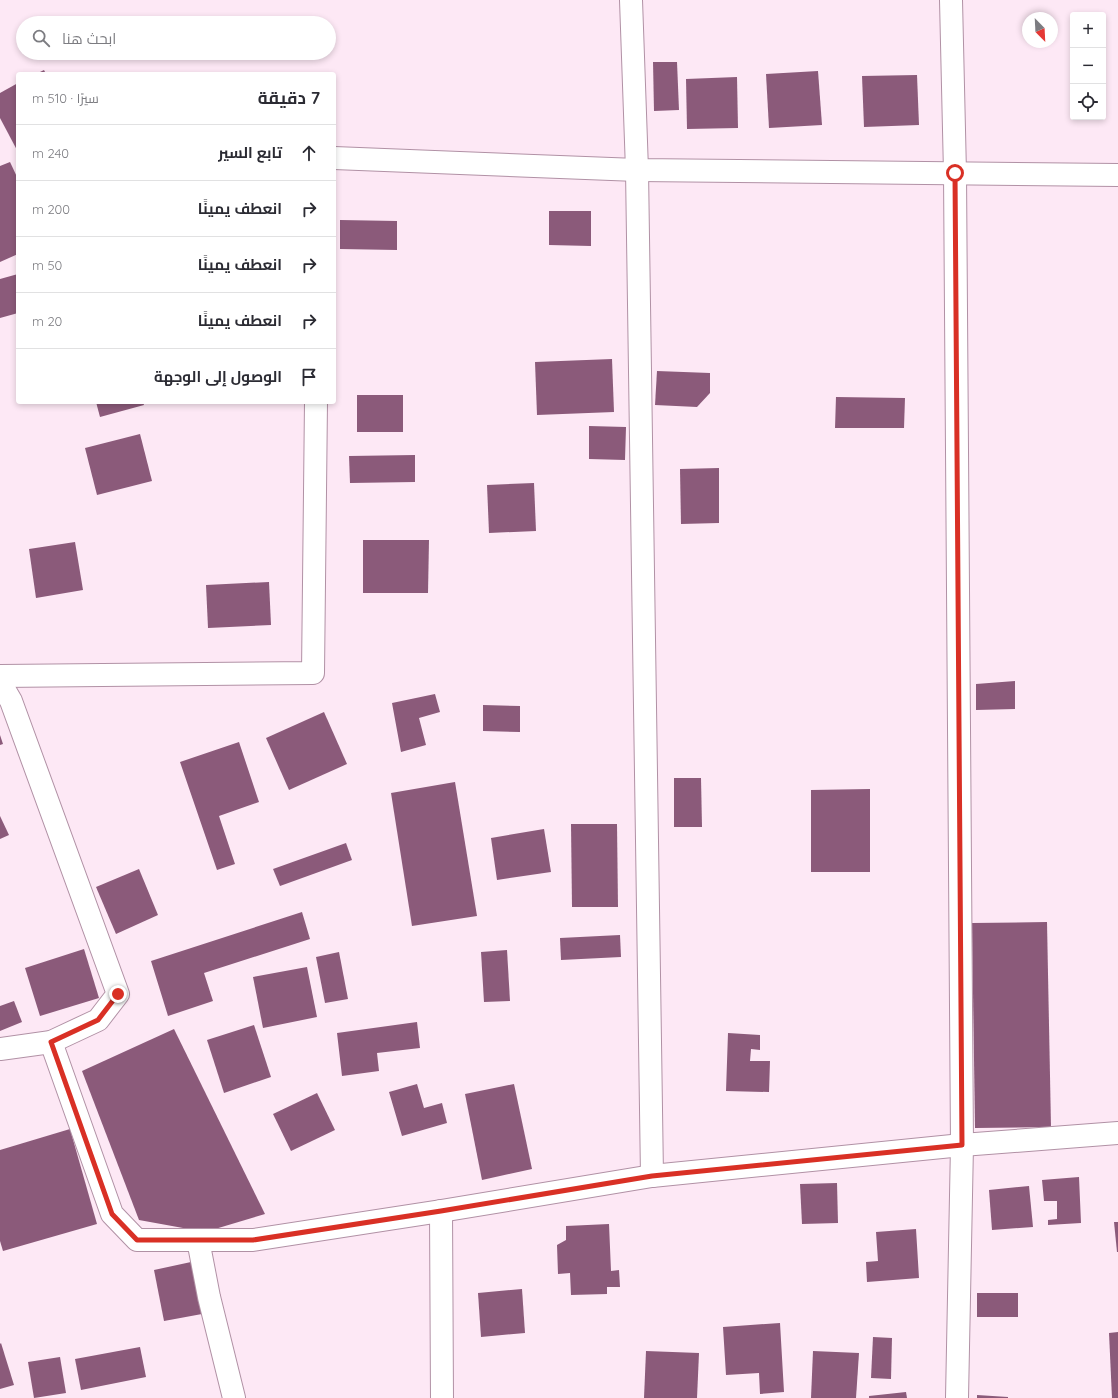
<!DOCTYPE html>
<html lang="ar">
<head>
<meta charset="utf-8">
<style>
	body { margin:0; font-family:Quicksand,Cairo,sans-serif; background:#f2f2f3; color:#2b2b33; direction:rtl }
	.controls { position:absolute; right:12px; top:12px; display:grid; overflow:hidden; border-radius:4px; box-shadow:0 2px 6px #0003 }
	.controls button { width:36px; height:36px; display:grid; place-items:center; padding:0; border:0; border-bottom:1px solid #e1e1e2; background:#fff; color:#2b2b33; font:20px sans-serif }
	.compass { position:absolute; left:1022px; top:12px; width:36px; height:36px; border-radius:50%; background:#fff; box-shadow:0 2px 6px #0003; rotate:156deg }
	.stop { position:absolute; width:12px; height:12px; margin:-9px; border:3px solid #d93025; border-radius:50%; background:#fff }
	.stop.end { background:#d93025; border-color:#fff; box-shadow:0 1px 4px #0008 }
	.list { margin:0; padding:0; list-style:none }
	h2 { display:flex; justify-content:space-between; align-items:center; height:52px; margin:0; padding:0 16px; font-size:17px }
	h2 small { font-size:13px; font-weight:400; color:#7c7c81 }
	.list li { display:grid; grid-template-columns:26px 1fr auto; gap:12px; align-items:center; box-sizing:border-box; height:56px; padding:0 16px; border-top:1px solid #e1e1e2 }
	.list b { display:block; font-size:15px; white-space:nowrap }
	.list em { font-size:13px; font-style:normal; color:#7c7c81 }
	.icon { flex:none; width:22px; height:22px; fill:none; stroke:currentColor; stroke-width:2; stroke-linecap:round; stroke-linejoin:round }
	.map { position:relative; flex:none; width:1118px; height:1398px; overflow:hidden; direction:ltr }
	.search { position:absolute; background:#fff; box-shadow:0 2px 6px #0003; left:16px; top:16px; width:320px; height:44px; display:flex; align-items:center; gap:10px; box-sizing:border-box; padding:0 14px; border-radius:22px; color:#7c7c81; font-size:15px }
	.panel { position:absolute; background:#fff; box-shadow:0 2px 6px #0003; left:16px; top:72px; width:320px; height:332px; border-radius:4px; direction:rtl }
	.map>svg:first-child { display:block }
</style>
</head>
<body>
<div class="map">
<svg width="1118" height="1398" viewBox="0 0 1118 1398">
	<rect width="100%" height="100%" fill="#fde8f5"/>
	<!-- building -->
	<g fill="#8b5a7a">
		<polygon points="653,62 677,62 679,110 654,111"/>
		<polygon points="44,70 46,74 36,74"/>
		<polygon points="818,71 822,125 769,128 766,74"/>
		<polygon points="917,75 919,125 864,127 862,76"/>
		<polygon points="737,77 738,128 687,129 686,79"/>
		<polygon points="18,83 18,152 0,118 0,93"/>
		<polygon points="10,162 18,179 18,254 0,262 0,166"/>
		<polygon points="549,211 591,211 591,246 549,245"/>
		<polygon points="340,220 397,221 397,250 340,249"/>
		<polygon points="18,274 18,313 0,318 0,279"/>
		<polygon points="612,359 614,412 537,415 535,362"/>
		<polygon points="657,371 710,373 710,393 697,407 655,405"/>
		<rect x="357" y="395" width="46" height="37"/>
		<polygon points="836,397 905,398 904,428 835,428"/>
		<polygon points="96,402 143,402 144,405 100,417"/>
		<polygon points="589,426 626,427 625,460 589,459"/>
		<polygon points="140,434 152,481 97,495 85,448"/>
		<polygon points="415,455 415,482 350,483 349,456"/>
		<polygon points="719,468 719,523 681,524 680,469"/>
		<polygon points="534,483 536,531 489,533 487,485"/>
		<polygon points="363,540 429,540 428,593 363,593"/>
		<polygon points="75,542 83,590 36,598 29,549"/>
		<polygon points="269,582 271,625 208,628 206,585"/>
		<polygon points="1015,681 1015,709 976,710 976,684"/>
		<polygon points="435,694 440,712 419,718 426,745 401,752 392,703"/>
		<polygon points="483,705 520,706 520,732 483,731"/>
		<polygon points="324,712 347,764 289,790 266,738"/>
		<polygon points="0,735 3,744 0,745"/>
		<polygon points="239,742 259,802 219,816 235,864 217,870 180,762"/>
		<polygon points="674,778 701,778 702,827 674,827"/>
		<polygon points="455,782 477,916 412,926 391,793"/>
		<polygon points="870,789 870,872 811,872 811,790"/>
		<polygon points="0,816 9,835 0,839"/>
		<polygon points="571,824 617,824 618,907 572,907"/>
		<polygon points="544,829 551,872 497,880 491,838"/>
		<polygon points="346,843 352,860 280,886 273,869"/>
		<polygon points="139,869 158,915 116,934 96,887"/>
		<polygon points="302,912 310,939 204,973 213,1001 168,1016 151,961"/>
		<polygon points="1047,922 1051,1127 975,1128 972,923"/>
		<polygon points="620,935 621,957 561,960 560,938"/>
		<polygon points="84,949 99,998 40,1016 25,968"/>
		<polygon points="507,950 510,1001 484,1002 481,952"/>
		<polygon points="339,952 348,999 325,1003 316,957"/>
		<polygon points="307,967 317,1017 263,1028 253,977"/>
		<polygon points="14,1001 22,1022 0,1031 0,1006"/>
		<polygon points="417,1022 420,1048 377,1053 379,1071 342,1076 337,1033"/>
		<polygon points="254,1025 271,1077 224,1093 207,1040"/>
		<polygon points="174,1029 265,1214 205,1232 139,1220 82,1071"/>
		<polygon points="728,1033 760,1035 760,1050 751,1049 750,1061 770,1061 769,1092 726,1091"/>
		<polygon points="417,1084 424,1108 442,1103 447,1123 402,1136 389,1092"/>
		<polygon points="514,1084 532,1169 482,1180 465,1094"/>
		<polygon points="317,1093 335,1130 291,1151 273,1114"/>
		<polygon points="70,1129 97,1224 3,1251 0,1241 0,1150"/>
		<polygon points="1079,1177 1081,1223 1048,1225 1048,1220 1057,1219 1057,1201 1044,1201 1042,1180"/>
		<polygon points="837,1183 838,1223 802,1224 800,1184"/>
		<polygon points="1029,1186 1033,1227 992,1230 989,1190"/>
		<polygon points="1114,1222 1118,1222 1118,1252 1117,1252"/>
		<polygon points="609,1224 611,1271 619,1270 620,1287 607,1287 607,1294 571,1295 570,1273 558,1274 557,1245 566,1240 566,1226"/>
		<polygon points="916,1229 919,1278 867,1282 866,1262 878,1261 876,1232"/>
		<polygon points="191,1262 202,1314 164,1321 154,1270"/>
		<polygon points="522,1289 525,1333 481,1337 478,1293"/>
		<rect x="977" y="1293" width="41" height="24"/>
		<polygon points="780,1323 784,1392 760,1394 759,1373 726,1375 723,1327"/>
		<polygon points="1118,1332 1118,1398 1112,1398 1109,1333"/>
		<polygon points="873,1337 892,1338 891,1379 871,1378"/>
		<polygon points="1,1343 14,1385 0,1389 0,1344"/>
		<polygon points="140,1347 146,1377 81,1390 75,1359"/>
		<polygon points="646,1351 699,1353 697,1398 644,1398"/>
		<polygon points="813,1351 859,1353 856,1398 811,1398"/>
		<polygon points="60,1357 66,1393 34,1398 28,1362"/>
		<polygon points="906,1392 907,1398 869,1398 869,1396"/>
		<polygon points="977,1395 1008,1397 1008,1398 977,1398"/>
	</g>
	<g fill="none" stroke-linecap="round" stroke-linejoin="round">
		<defs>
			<g id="minor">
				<polyline points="631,0 637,170 652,1176"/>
				<polyline points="951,0 955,173 962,1145 957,1398"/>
				<polyline points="334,158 637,170 1118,175"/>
				<polyline points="0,676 313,673 316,402"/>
				<polyline points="0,682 11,701 118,994 98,1020 51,1042 0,1049"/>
				<polyline points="51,1042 112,1214 137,1240 253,1240 441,1211 652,1176 962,1145 1118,1133"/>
				<polyline points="441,1211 442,1398"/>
				<polyline points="198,1240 209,1297 234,1398"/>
			</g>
		</defs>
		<!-- minor casing -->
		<use href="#minor" stroke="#b191a5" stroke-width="24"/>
		<!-- minor -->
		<use href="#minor" stroke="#fff" stroke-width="22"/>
	</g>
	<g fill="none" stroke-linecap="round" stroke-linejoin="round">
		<!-- route -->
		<polyline stroke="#d93025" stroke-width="5" points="118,994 98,1020 51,1042 112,1214 137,1240 253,1240 441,1211 652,1176 962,1145 955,173"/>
	</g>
</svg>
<div class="controls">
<button>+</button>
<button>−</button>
<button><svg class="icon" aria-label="locate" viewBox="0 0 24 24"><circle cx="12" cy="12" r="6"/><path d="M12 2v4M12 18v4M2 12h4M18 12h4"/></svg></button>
</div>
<svg class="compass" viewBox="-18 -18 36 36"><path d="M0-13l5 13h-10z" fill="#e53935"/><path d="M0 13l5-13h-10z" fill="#7c7c81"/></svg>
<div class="stop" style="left:955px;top:173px"></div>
<div class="stop end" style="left:118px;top:994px"></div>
<div class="search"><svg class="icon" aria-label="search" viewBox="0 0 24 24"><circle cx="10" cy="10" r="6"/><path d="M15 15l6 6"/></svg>ابحث هنا</div>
<section class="panel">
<h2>7 دقيقة<small>سيرًا · 510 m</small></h2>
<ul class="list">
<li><svg class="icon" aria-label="ahead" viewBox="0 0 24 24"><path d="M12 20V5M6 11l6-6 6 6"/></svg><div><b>تابع السير</b></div><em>240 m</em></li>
<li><svg class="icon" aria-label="right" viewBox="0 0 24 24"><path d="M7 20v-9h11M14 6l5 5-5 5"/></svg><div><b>انعطف يمينًا</b></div><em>200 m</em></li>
<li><svg class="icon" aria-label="right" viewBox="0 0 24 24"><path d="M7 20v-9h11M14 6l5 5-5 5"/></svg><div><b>انعطف يمينًا</b></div><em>50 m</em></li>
<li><svg class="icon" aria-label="right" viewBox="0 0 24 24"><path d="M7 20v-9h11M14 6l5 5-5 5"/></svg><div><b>انعطف يمينًا</b></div><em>20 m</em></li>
<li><svg class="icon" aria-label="arrive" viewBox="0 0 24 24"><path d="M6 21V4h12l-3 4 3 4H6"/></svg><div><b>الوصول إلى الوجهة</b></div></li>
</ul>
</section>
</div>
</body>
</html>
